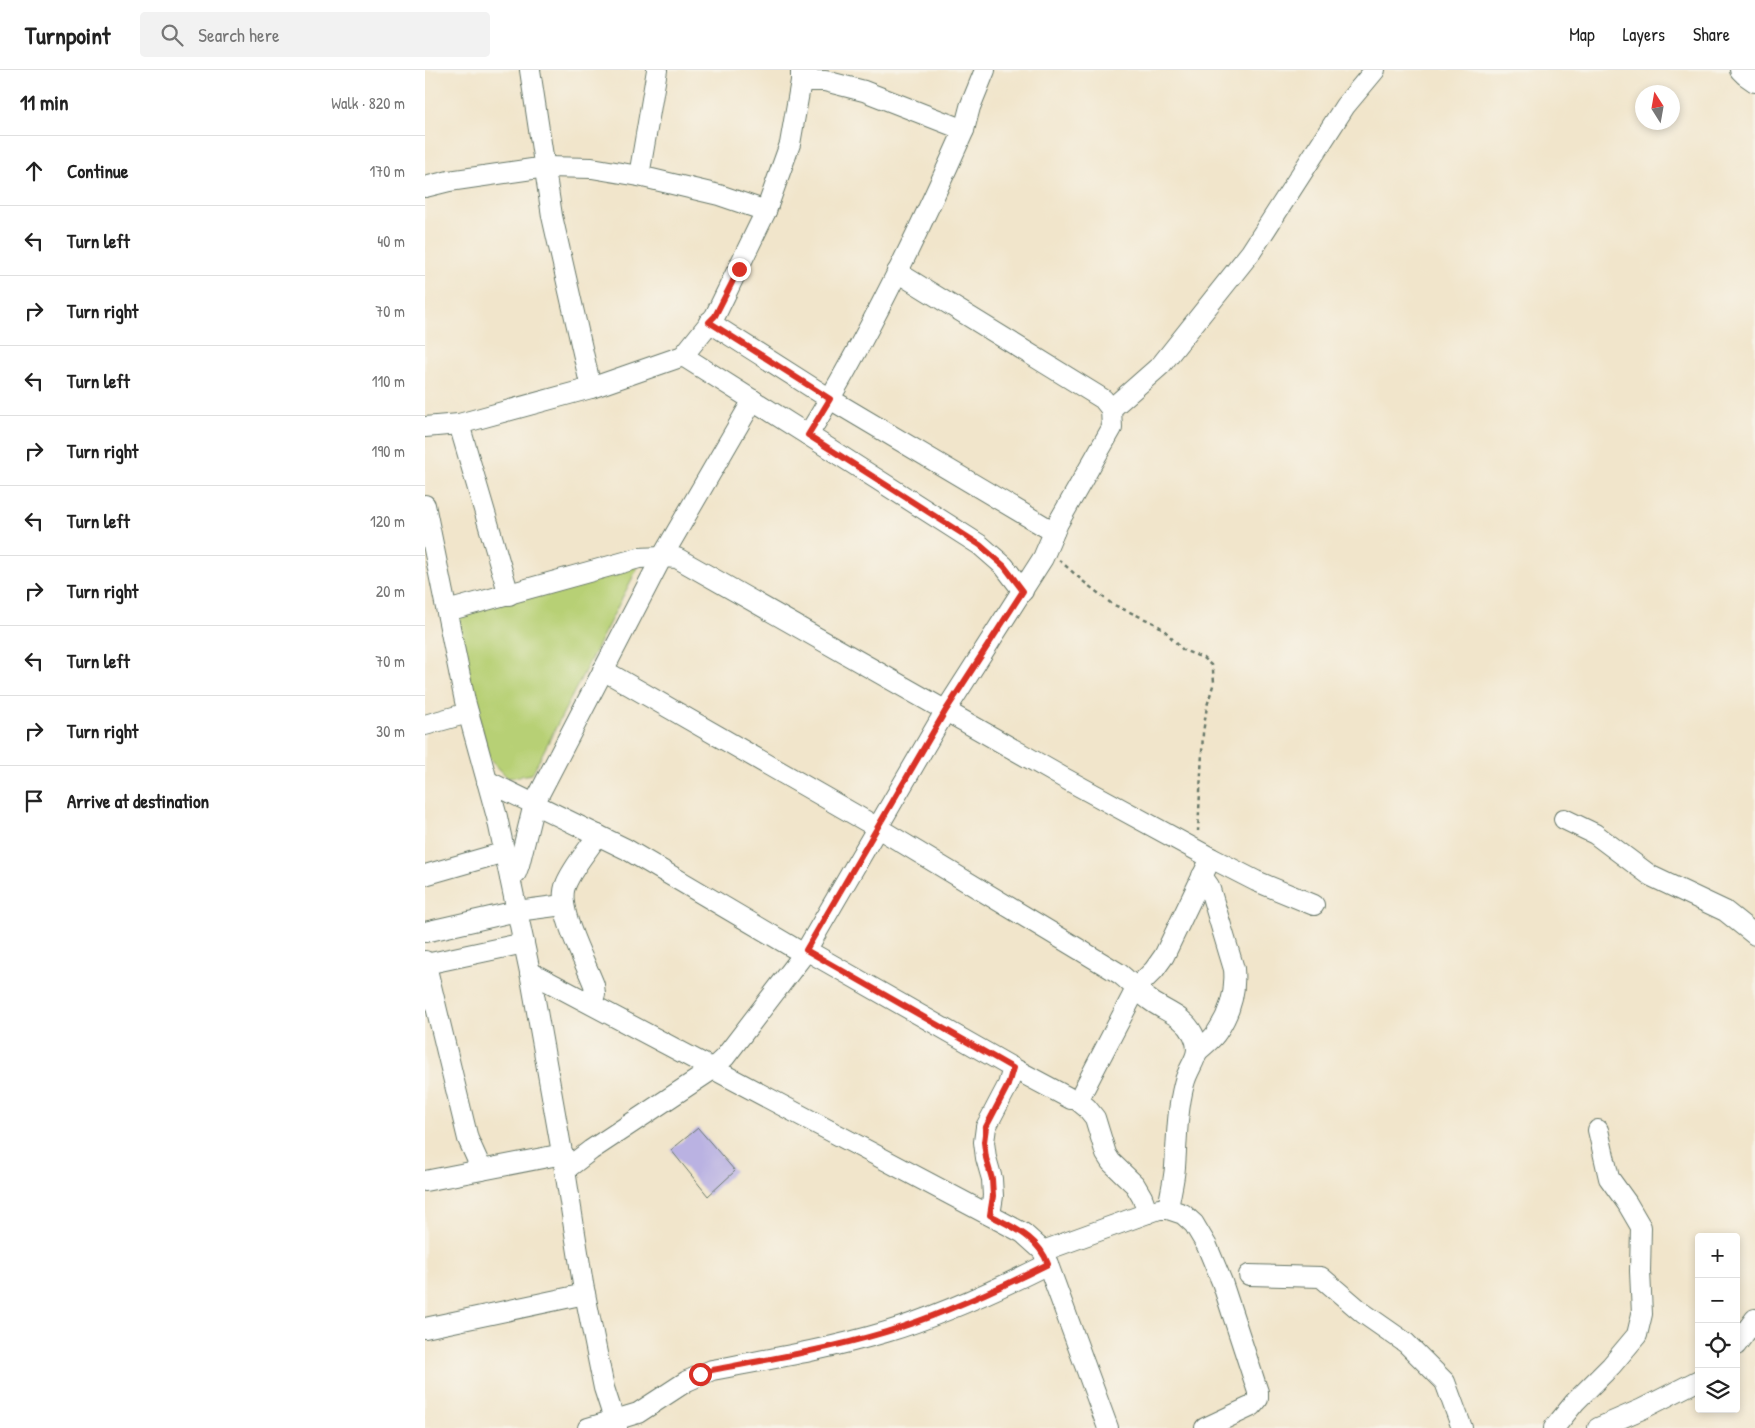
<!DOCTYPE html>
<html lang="en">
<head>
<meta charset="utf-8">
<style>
	body { margin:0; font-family:"Patrick Hand",sans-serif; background:#f2f2f2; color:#222 }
	.controls { position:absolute; right:15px; bottom:15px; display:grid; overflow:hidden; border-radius:5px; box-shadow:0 2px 8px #0003 }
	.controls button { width:45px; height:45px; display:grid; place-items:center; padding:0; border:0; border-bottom:1px solid #e0e0e0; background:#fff; color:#222; font:25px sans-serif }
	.compass { position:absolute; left:1210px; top:15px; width:45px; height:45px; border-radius:50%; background:#fff; box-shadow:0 2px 8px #0003; rotate:349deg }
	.stop { position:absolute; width:15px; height:15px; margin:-11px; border:4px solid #d93025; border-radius:50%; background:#fff }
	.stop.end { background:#d93025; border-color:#fff; box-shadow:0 1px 5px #0008 }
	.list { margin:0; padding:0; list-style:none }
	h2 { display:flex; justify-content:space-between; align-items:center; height:65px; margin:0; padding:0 20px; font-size:21px }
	h2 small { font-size:16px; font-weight:400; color:#767676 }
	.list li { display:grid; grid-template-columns:32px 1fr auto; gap:15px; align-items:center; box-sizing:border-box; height:70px; padding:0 20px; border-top:1px solid #e0e0e0 }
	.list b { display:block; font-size:19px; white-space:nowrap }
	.list em { font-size:16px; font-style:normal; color:#767676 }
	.icon { flex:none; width:28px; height:28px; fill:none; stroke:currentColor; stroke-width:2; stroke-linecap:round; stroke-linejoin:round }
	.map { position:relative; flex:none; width:1330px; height:1358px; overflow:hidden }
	header { display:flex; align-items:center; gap:30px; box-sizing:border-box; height:70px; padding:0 25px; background:#fff; border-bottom:1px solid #e0e0e0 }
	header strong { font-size:24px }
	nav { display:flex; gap:28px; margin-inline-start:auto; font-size:18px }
	.search { width:350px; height:45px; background:#f2f2f2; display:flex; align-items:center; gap:12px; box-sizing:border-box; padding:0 18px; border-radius:5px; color:#767676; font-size:19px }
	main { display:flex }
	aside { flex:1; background:#fff }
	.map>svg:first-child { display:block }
</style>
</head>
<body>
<header>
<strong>Turnpoint</strong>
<div class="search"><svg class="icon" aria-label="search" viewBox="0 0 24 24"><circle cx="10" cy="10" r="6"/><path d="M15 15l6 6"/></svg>Search here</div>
<nav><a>Map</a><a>Layers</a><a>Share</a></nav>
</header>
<main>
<aside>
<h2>11 min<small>Walk · 820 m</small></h2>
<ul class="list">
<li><svg class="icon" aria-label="ahead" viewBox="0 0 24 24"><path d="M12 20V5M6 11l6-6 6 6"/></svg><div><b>Continue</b></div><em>170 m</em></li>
<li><svg class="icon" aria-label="left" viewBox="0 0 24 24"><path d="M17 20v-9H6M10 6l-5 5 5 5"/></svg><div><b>Turn left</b></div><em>40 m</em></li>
<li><svg class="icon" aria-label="right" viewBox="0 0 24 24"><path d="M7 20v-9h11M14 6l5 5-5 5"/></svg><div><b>Turn right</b></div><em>70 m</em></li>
<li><svg class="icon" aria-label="left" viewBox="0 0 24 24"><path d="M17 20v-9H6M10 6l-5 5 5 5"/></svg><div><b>Turn left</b></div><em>110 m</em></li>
<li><svg class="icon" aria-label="right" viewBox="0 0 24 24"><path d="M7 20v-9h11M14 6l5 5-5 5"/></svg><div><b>Turn right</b></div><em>190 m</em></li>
<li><svg class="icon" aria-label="left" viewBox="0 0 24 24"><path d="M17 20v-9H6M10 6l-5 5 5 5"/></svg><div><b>Turn left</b></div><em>120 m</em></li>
<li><svg class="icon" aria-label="right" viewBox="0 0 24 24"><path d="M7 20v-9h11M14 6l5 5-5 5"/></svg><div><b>Turn right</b></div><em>20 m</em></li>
<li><svg class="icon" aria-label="left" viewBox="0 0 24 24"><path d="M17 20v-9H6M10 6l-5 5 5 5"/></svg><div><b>Turn left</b></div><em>70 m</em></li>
<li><svg class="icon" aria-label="right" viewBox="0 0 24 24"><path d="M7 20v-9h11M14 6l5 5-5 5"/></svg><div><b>Turn right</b></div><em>30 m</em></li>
<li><svg class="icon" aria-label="arrive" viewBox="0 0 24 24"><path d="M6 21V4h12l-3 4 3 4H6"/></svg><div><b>Arrive at destination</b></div></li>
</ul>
</aside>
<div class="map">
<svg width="1330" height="1358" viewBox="0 0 1330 1358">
	<rect width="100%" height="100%" fill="#f7f3e8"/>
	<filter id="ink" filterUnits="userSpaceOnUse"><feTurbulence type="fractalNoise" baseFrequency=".02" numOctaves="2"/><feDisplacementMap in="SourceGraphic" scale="10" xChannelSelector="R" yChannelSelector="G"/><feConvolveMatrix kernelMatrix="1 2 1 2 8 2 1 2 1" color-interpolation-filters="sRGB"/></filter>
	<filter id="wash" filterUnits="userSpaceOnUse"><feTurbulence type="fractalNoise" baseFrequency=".0096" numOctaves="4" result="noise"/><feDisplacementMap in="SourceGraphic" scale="20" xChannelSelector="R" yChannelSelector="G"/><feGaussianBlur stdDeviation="1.12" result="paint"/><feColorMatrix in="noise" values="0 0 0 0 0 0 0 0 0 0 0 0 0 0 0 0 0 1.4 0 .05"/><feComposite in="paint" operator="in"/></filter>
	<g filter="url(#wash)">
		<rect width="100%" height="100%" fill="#f1e5cb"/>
		<!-- green -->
		<polygon fill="#b7d075" stroke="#6b8654" points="204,486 212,499 107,704 83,708 64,688 29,546"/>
		<g id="blocks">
			<!-- building -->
			<polygon fill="#bab2e2" points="273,1058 310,1101 283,1126 246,1080"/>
		</g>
	</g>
	<g filter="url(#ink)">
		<use href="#blocks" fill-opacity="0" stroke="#687869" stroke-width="1"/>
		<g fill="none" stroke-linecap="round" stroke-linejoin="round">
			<defs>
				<g id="minor">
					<polyline points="105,0 127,146 166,318"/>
					<polyline points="1315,0 1320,5 1330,12"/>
					<path d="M376 11H400L439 21 539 60C493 164 443 268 383 365"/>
					<polyline points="539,60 545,37 560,0"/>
					<polyline points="214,106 232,0"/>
					<polyline points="0,117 24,111 121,97 167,98 214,106 294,125 341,141"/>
					<polyline points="284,252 405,329 629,462"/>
					<polyline points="258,286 383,365 555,475 579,496 598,521"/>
					<polyline points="686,339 736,295 826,182 920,36 950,0"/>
					<polyline points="34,354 84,525"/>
					<polyline points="0,357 34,354 166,318 258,286 290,246 341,141 365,74 376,11 376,0"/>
					<polyline points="0,435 40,631 72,747 105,902 139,1094 158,1214 179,1318 192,1358"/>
					<polyline points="22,541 214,488 237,487 252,488 639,708 786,788 831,811 889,835"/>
					<path d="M178 600 453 758 695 904C705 912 715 923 726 931 741 942 759 946 768 964 779 986 764 993 759 1014 752 1041 752 1069 750 1097 749 1111 745 1125 743 1139"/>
					<polyline points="0,655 43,643"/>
					<polyline points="62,711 201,779 379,884"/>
					<polyline points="1139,749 1170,764 1226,806 1300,841 1330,865"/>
					<polyline points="0,805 80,782"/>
					<polyline points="85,807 91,803 94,795 109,734 237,487 328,330"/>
					<polyline points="0,862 92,841 138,835"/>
					<polyline points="381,880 588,998 583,1015 561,1057 559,1072 561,1088 567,1109 568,1126 565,1145"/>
					<polyline points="0,891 43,1069 57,1100"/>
					<polyline points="1,894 99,873"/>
					<polyline points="105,902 598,1163 618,1181 683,1358"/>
					<path d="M167 934 170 924 169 915C160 891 130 837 141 814 148 797 163 780 173 765"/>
					<path d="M773 981C779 975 788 969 792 962 805 943 811 922 809 899L784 816 777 806"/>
					<polyline points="588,998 646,1029 651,1029 656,1025 712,917 729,900 739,886 786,788"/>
					<polyline points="651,1029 662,1038 670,1048 681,1084 686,1092 710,1115 717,1127 723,1143"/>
					<polyline points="140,1100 166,1080 285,1001 300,987 379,884 521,640 618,488 633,453 687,358 686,339 678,329 472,202"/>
					<polyline points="0,1111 138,1084"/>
					<polyline points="618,1181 734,1139 743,1139 758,1144 769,1154 782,1176 797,1212 833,1322 833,1329 827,1336 780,1358"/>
					<polyline points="824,1205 896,1207 938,1243 981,1273 1020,1312 1037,1358"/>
					<polyline points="0,1258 160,1224"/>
					<polyline points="1311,1275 1330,1249"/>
					<path d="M163 1358 213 1343 262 1311 287 1300C345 1289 404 1279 461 1262 517 1245 571 1220 623 1194"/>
					<polyline points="1129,1358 1150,1332 1186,1296 1212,1265 1217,1244 1215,1201 1216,1157 1202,1133 1184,1108 1173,1060"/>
					<polyline points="1173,1358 1217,1339 1274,1310"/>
				</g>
			</defs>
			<!-- minor casing -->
			<use href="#minor" stroke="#687869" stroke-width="22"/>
			<!-- path -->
			<polyline stroke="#687869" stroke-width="2.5" stroke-dasharray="4 4" stroke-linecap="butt" points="634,490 659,512 687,534 731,554 739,560 758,580 778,588 786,595 788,601 789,612 782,636 778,663 773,761"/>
			<!-- minor -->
			<use href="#minor" stroke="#fff" stroke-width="20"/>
		</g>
	</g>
	<g fill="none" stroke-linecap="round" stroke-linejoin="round" filter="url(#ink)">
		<!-- route -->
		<path stroke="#d93025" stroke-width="6" d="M275 1304 287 1300C346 1289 404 1279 461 1262 517 1245 571 1220 623 1194 613 1167 589 1158 565 1145L568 1126 567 1109 561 1088 559 1072 561 1057 583 1015 588 998 381 880 521 640 598 521 579 496 555 475 383 365 405 329 284 252 290 246 314 199"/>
	</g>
</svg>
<div class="controls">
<button>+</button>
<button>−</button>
<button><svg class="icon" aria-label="locate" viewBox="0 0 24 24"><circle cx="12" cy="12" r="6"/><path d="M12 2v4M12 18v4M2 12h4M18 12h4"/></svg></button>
<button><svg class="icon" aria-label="layers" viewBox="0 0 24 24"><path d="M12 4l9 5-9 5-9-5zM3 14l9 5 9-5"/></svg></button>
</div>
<svg class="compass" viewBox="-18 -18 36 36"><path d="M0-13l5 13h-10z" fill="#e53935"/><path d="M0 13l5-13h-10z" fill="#767676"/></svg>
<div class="stop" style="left:275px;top:1304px"></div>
<div class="stop end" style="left:314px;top:199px"></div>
</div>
</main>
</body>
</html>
